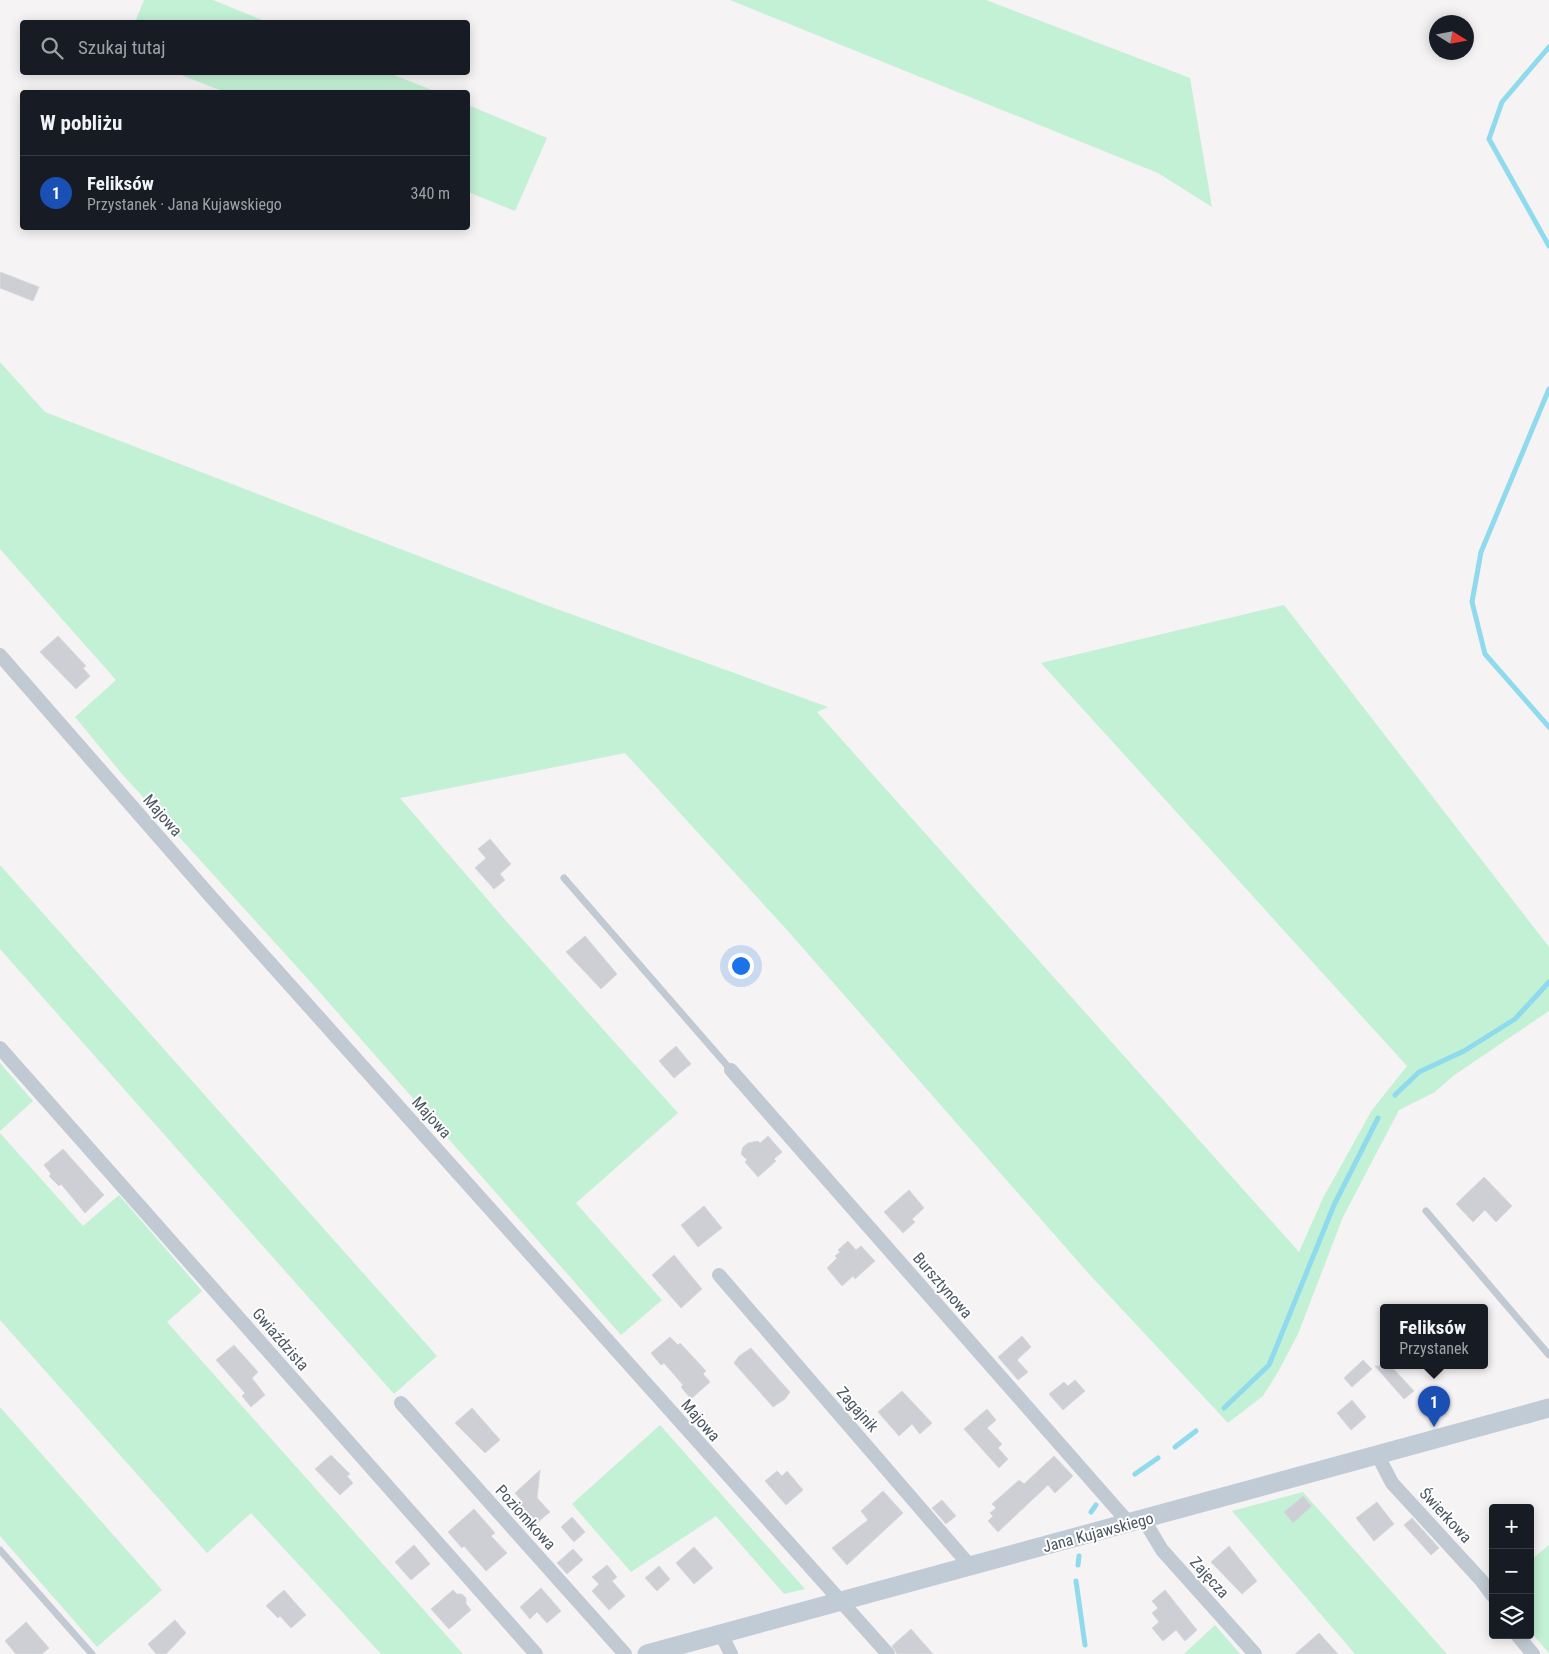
<!DOCTYPE html>
<html lang="pl">
<head>
<meta charset="utf-8">
<style>
	body { margin:0; font-family:"Roboto Condensed",sans-serif; background:#242831; color:#f1f3f6 }
	.controls { position:absolute; right:15px; bottom:15px; display:grid; overflow:hidden; border-radius:5px; box-shadow:0 2px 12px #0003 }
	.controls button { width:45px; height:45px; display:grid; place-items:center; padding:0; border:0; border-bottom:1px solid #363941; background:#171b24; color:#f1f3f6; font:25px sans-serif }
	.compass { position:absolute; left:1429px; top:15px; width:45px; height:45px; border-radius:50%; background:#171b24; box-shadow:0 2px 12px #0003; rotate:101deg }
	.you { position:absolute; left:740px; top:965px; width:18px; height:18px; margin:-12px; border:4px solid #fff; border-radius:50%; background:#1a73e8; box-shadow:0 0 0 8px #1a73e833 }
	.badge { display:grid; place-items:center; width:32px; height:32px; border-radius:50%; background:#1a73e8; color:#fff; font-size:16px; font-weight:700 }
	.pin { position:absolute; translate:-50% -41px; filter:drop-shadow(0 1px 2px #0008) }
	.pin::after { content:''; position:absolute; top:26px; width:18px; height:15px; background:inherit; clip-path:polygon(0 0,100% 0,50% 100%) }
	.popup { position:absolute; left:1380px; top:1304px; width:108px; height:65px; box-sizing:border-box; display:grid; place-content:center; border-radius:5px; background:#171b24; filter:drop-shadow(0 1px 4px #0005); font-size:16px; white-space:nowrap; color:#9ea1a6 }
	.popup b { font-size:19px; color:#f1f3f6 }
	.popup::after { content:''; position:absolute; left:50%; top:100%; margin-left:-10px; border:10px solid transparent; border-top-color:#171b24 }
	.list { margin:0; padding:0; list-style:none }
	h2 { display:flex; justify-content:space-between; align-items:center; height:65px; margin:0; padding:0 20px; font-size:21px }
	h2 small { font-size:16px; font-weight:400; color:#9ea1a6 }
	.list li { display:grid; grid-template-columns:32px 1fr auto; gap:15px; align-items:center; box-sizing:border-box; height:75px; padding:0 20px; border-top:1px solid #363941 }
	.list b { display:block; font-size:19px; white-space:nowrap }
	.list p { margin:0; font-size:16px; white-space:nowrap; color:#9ea1a6 }
	.list em { font-size:16px; font-style:normal; color:#9ea1a6 }
	.icon { flex:none; width:28px; height:28px; fill:none; stroke:currentColor; stroke-width:2; stroke-linecap:round; stroke-linejoin:round }
	.map { position:relative; flex:none; width:1549px; height:1654px; overflow:hidden }
	.search { position:absolute; background:#171b24; box-shadow:0 2px 12px #0003; left:20px; top:20px; width:450px; height:55px; display:flex; align-items:center; gap:12px; box-sizing:border-box; padding:0 18px; border-radius:5px; color:#9ea1a6; font-size:19px }
	.panel { position:absolute; background:#171b24; box-shadow:0 2px 12px #0003; left:20px; top:90px; width:450px; height:140px; border-radius:5px }
	.map>svg:first-child { display:block }
</style>
</head>
<body>
<div class="map">
<svg width="1549" height="1654" viewBox="0 0 1549 1654">
	<rect width="100%" height="100%" fill="#f5f3f3"/>
	<!-- green -->
	<g fill="#c3f1d5">
		<polygon points="144,0 213,0 267,22 135,22"/>
		<polygon points="730,0 986,0 1190,78 1212,207 1158,173"/>
		<polygon points="176,73 389,73 437,92 225,92"/>
		<polygon points="468,105 547,138 515,211 468,192"/>
		<polygon points="0,362 45,412 543,604 828,707 817,712 1299,1252 1323,1198 1372,1110 1407,1066 1041,663 1284,605 1549,947 1549,1011 1453,1076 1435,1092 1399,1110 1343,1217 1298,1334 1279,1370 1263,1396 1228,1423 1089,1274 787,930 625,753 400,798 507,922 678,1113 576,1203 662,1300 621,1335 316,988 122,774 75,717 116,680 0,549"/>
		<polygon points="0,865 437,1356 394,1394 0,949"/>
		<polygon points="0,1063 33,1101 0,1131"/>
		<polygon points="0,1133 83,1226 119,1195 202,1291 167,1322 463,1654 381,1654 251,1513 207,1553 0,1320"/>
		<polygon points="0,1407 162,1590 97,1647 0,1536"/>
		<polygon points="660,1425 805,1589 784,1594 716,1516 631,1572 572,1504"/>
		<polygon points="1303,1492 1447,1654 1355,1654 1232,1511"/>
		<polygon points="1549,1545 1549,1653 1530,1631 1530,1561"/>
		<polygon points="1215,1625 1240,1654 1184,1654"/>
	</g>
	<g fill="none" stroke-linecap="round" stroke-linejoin="round">
		<!-- stream -->
		<g stroke="#90daee" stroke-width="5">
			<polyline points="1549,47 1502,102 1489,139 1549,246"/>
			<polyline points="1549,389 1481,552 1472,602 1485,654 1549,727"/>
			<polyline points="1395,1095 1419,1072 1464,1051 1515,1019 1549,982"/>
			<polyline points="1224,1408 1269,1365 1334,1205 1378,1118"/>
			<polyline points="1175,1447 1196,1431"/>
			<polyline points="1135,1474 1158,1458"/>
			<polyline points="1091,1512 1096,1505"/>
			<polyline points="1078,1565 1079,1556"/>
			<polyline points="1076,1581 1085,1645"/>
		</g>
	</g>
	<!-- building -->
	<g fill="#cdcfd5" stroke="#d7d9de">
		<polygon points="0,272 39,287 33,301 0,288"/>
		<polygon points="58,636 86,666 83,668 90,676 76,689 40,652"/>
		<polygon points="490,839 511,864 500,874 505,880 494,889 475,868 486,858 478,849"/>
		<polygon points="585,936 617,974 601,989 566,952"/>
		<polygon points="676,1046 691,1064 674,1078 659,1061"/>
		<polygon points="768,1136 782,1152 774,1159 776,1161 758,1177 745,1162 747,1160 741,1154 743,1147 748,1143 758,1141 760,1143"/>
		<polygon points="63,1149 104,1195 85,1213 61,1184 59,1186 49,1176 51,1174 44,1165"/>
		<polygon points="1484,1177 1512,1206 1496,1222 1485,1210 1473,1222 1456,1204"/>
		<polygon points="909,1190 924,1208 912,1219 915,1222 903,1233 884,1212"/>
		<polygon points="704,1206 722,1228 698,1247 681,1225"/>
		<polygon points="848,1241 856,1250 861,1246 875,1261 855,1279 853,1276 842,1286 827,1268 837,1258 835,1256 840,1252 838,1250"/>
		<polygon points="674,1255 702,1289 681,1308 652,1275"/>
		<polygon points="1022,1336 1031,1347 1017,1360 1028,1372 1018,1380 998,1357"/>
		<polygon points="670,1337 678,1345 680,1343 706,1371 703,1374 710,1382 691,1399 681,1387 683,1385 664,1363 661,1365 651,1353"/>
		<polygon points="234,1345 258,1372 252,1378 265,1395 251,1407 242,1396 245,1393 216,1360"/>
		<polygon points="751,1348 790,1392 785,1399 773,1407 734,1363 739,1356"/>
		<polygon points="1363,1360 1372,1369 1352,1387 1344,1378"/>
		<polygon points="1375,1366 1391,1366 1414,1391 1404,1399"/>
		<polygon points="1075,1380 1085,1391 1063,1410 1049,1394 1064,1382 1068,1386"/>
		<polygon points="902,1391 932,1423 920,1434 912,1424 899,1436 878,1412"/>
		<polygon points="1352,1400 1366,1417 1351,1430 1337,1413"/>
		<polygon points="472,1408 500,1440 485,1453 455,1423"/>
		<polygon points="987,1409 996,1420 987,1428 1002,1444 998,1448 1008,1459 999,1468 964,1429"/>
		<polygon points="331,1455 350,1474 347,1476 353,1483 340,1495 315,1469"/>
		<polygon points="1054,1456 1073,1476 1055,1493 1048,1485 998,1532 988,1521 993,1516 990,1513 996,1508 992,1504 1019,1480 1024,1484"/>
		<polygon points="540,1470 537,1498 550,1512 532,1527 514,1506 521,1500 515,1493"/>
		<polygon points="777,1471 782,1476 787,1471 803,1490 786,1505 765,1481"/>
		<polygon points="883,1491 903,1513 847,1565 832,1548 868,1520 861,1511"/>
		<polygon points="1303,1496 1312,1506 1293,1523 1284,1512"/>
		<polygon points="942,1500 956,1516 946,1524 932,1508"/>
		<polygon points="1377,1502 1394,1524 1374,1541 1356,1518"/>
		<polygon points="474,1509 495,1533 491,1536 507,1553 486,1571 464,1546 462,1548 448,1532"/>
		<polygon points="572,1517 585,1532 574,1542 561,1527"/>
		<polygon points="1412,1518 1439,1548 1431,1555 1404,1525"/>
		<polygon points="414,1545 430,1564 411,1580 395,1562"/>
		<polygon points="1229,1546 1257,1581 1242,1594 1211,1562"/>
		<polygon points="694,1547 713,1568 694,1584 676,1563"/>
		<polygon points="573,1549 583,1560 567,1574 557,1563"/>
		<polygon points="607,1565 617,1577 612,1581 625,1596 609,1610 592,1591 599,1584 592,1577"/>
		<polygon points="659,1566 670,1579 657,1591 645,1578"/>
		<polygon points="541,1588 561,1611 547,1623 537,1612 530,1619 520,1607"/>
		<polygon points="284,1590 306,1615 291,1628 280,1616 278,1618 266,1606"/>
		<polygon points="453,1590 457,1594 462,1594 466,1598 466,1604 471,1610 449,1629 431,1609"/>
		<polygon points="1165,1590 1197,1630 1185,1641 1176,1630 1163,1641 1152,1628 1159,1622 1152,1613 1158,1608 1152,1601"/>
		<polygon points="175,1620 186,1633 166,1654 156,1654 148,1644"/>
		<polygon points="26,1622 49,1648 42,1654 16,1654 5,1641"/>
		<polygon points="911,1629 933,1654 897,1654 892,1646"/>
		<polygon points="1319,1633 1338,1654 1295,1654"/>
	</g>
	<g fill="none" stroke-linecap="round" stroke-linejoin="round">
		<!-- lane -->
		<g stroke="#c1cad2" stroke-width="7">
			<polyline points="564,878 731,1070"/>
			<polyline points="1426,1211 1549,1355"/>
			<polyline points="0,1550 92,1654"/>
		</g>
		<!-- street -->
		<g stroke="#c1cad2" stroke-width="14">
			<polyline points="0,655 212,898 888,1654"/>
			<polyline points="0,1048 536,1654"/>
			<polyline points="731,1070 1129,1523"/>
			<polyline points="719,1275 971,1567"/>
			<polyline points="401,1403 625,1654"/>
			<polyline points="1378,1456 1392,1483 1481,1580 1493,1596"/>
			<polyline points="1144,1520 1162,1550 1255,1654"/>
			<polyline points="721,1634 731,1654"/>
			<polyline points="1517,1635 1533,1654"/>
		</g>
		<!-- secondary -->
		<polyline stroke="#c1cbd6" stroke-width="19" points="647,1654 1549,1408"/>
	</g>
	<g text-anchor="middle" stroke-width="4" stroke-linejoin="round" paint-order="stroke">
		<!-- street labels -->
		<g font-size="16" fill="#4a5661" stroke="#fff">
			<text transform="translate(163 815) rotate(49)" y="6">Majowa</text>
			<text transform="translate(432 1117) rotate(48)" y="6">Majowa</text>
			<text transform="translate(943 1285) rotate(49)" y="6">Bursztynowa</text>
			<text transform="translate(281 1339) rotate(49)" y="6">Gwiaździsta</text>
			<text transform="translate(858 1409) rotate(49)" y="6">Zagajnik</text>
			<text transform="translate(701 1420) rotate(49)" y="6">Majowa</text>
			<text transform="translate(1446 1515) rotate(47)" y="6">Świerkowa</text>
			<text transform="translate(526 1517) rotate(48)" y="6">Poziomkowa</text>
			<text transform="translate(1098 1532) rotate(-15)" y="6">Jana Kujawskiego</text>
			<text transform="translate(1210 1577) rotate(48)" y="6">Zajęcza</text>
		</g>
	</g>
</svg>
<div class="controls">
<button>+</button>
<button>−</button>
<button><svg class="icon" aria-label="layers" viewBox="0 0 24 24"><path d="M12 4l9 5-9 5-9-5zM3 14l9 5 9-5"/></svg></button>
</div>
<svg class="compass" viewBox="-18 -18 36 36"><path d="M0-13l5 13h-10z" fill="#e53935"/><path d="M0 13l5-13h-10z" fill="#9ea1a6"/></svg>
<div class="you"></div>
<div class="pin badge" style="left:1434px;top:1427px;background:#1a4fb4">1</div>
<div class="popup"><b>Feliksów</b>Przystanek</div>
<div class="search"><svg class="icon" aria-label="search" viewBox="0 0 24 24"><circle cx="10" cy="10" r="6"/><path d="M15 15l6 6"/></svg>Szukaj tutaj</div>
<section class="panel">
<h2>W pobliżu<small></small></h2>
<ul class="list">
<li><span class="badge" style="background:#1a4fb4">1</span><div><b>Feliksów</b><p>Przystanek · Jana Kujawskiego</p></div><em>340 m</em></li>
</ul>
</section>
</div>
</body>
</html>
